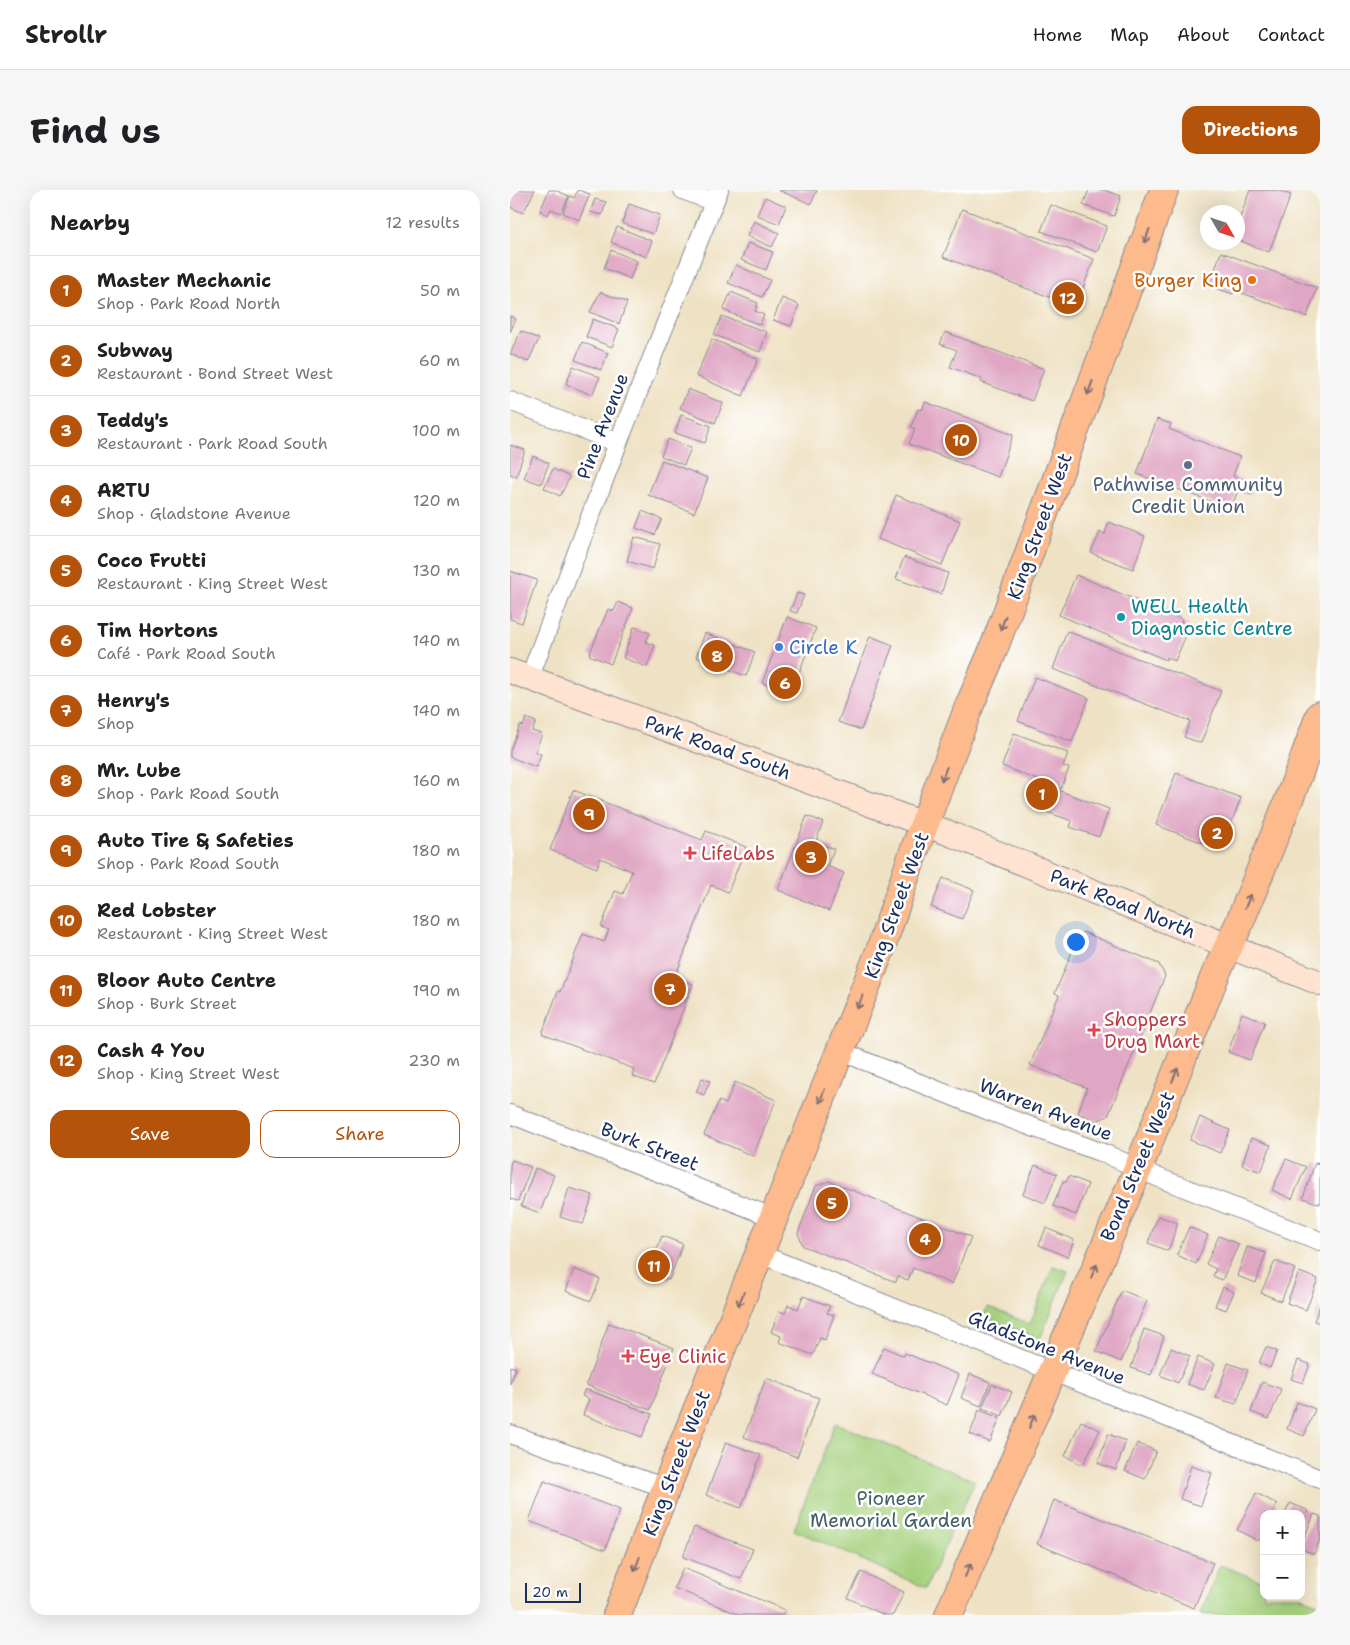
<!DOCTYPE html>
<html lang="en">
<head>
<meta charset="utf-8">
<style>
	body { margin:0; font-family:"Shantell Sans",sans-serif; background:#f6f6f6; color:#202124 }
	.controls { position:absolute; right:15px; bottom:15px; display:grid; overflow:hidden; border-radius:10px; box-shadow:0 5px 20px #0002 }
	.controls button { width:45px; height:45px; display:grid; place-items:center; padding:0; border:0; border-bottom:1px solid #e0e0e0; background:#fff; color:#202124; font:25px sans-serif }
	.compass { position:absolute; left:690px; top:15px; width:45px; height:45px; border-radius:50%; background:#fff; box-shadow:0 5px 20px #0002; rotate:129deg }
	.scale { position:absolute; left:15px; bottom:12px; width:56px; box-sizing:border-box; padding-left:5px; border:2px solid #1b2f5e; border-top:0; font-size:14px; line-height:18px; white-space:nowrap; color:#1b2f5e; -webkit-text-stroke:4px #fff; paint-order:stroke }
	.you { position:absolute; left:565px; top:751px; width:18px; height:18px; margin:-12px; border:4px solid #fff; border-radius:50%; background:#1a73e8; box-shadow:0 0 0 8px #1a73e833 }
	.badge { display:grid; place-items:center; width:32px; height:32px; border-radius:50%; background:#b45309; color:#fff; font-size:16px; font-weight:700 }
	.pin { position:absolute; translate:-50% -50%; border:2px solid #fff; box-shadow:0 1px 5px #0006 }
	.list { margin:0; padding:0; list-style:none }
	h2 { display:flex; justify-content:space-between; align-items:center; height:65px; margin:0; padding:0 20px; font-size:21px }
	h2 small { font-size:16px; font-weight:400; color:#757577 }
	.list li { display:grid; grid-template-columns:32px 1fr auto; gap:15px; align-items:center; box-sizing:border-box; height:70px; padding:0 20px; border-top:1px solid #e0e0e0 }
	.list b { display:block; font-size:19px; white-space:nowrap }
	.list p { margin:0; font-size:16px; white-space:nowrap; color:#757577 }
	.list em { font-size:16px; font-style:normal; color:#757577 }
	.actions { display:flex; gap:10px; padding:15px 20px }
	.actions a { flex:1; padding:11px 0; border:1px solid #b45309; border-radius:15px; text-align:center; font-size:18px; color:#b45309 }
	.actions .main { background:#b45309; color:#fff }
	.map { position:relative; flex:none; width:810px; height:1425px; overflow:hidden; border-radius:15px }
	header { display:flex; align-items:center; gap:30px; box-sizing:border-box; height:70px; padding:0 25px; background:#fff; border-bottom:1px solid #e0e0e0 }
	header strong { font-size:24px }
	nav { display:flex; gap:28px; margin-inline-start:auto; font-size:18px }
	.intro { display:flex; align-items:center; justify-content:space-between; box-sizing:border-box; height:120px; padding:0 30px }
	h1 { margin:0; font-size:35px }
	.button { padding:12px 22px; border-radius:15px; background:#b45309; color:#fff; font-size:18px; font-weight:700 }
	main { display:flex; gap:30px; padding:0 30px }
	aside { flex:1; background:#fff; border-radius:15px; box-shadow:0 5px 20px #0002 }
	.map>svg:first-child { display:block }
</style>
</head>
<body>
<header>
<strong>Strollr</strong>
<nav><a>Home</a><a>Map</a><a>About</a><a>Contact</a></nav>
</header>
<div class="intro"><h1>Find us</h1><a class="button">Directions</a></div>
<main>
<aside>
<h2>Nearby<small>12 results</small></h2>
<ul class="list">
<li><span class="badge">1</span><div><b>Master Mechanic</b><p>Shop · Park Road North</p></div><em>50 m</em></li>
<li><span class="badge">2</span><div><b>Subway</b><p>Restaurant · Bond Street West</p></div><em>60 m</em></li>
<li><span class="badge">3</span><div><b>Teddy's</b><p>Restaurant · Park Road South</p></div><em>100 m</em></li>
<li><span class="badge">4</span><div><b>ARTU</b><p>Shop · Gladstone Avenue</p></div><em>120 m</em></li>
<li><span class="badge">5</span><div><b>Coco Frutti</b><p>Restaurant · King Street West</p></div><em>130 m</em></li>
<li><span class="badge">6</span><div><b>Tim Hortons</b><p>Café · Park Road South</p></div><em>140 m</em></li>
<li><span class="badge">7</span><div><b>Henry's</b><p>Shop</p></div><em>140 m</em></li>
<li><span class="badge">8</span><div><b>Mr. Lube</b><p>Shop · Park Road South</p></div><em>160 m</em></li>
<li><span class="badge">9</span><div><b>Auto Tire &amp; Safeties</b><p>Shop · Park Road South</p></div><em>180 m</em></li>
<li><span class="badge">10</span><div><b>Red Lobster</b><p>Restaurant · King Street West</p></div><em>180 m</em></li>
<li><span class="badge">11</span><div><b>Bloor Auto Centre</b><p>Shop · Burk Street</p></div><em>190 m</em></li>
<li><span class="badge">12</span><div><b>Cash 4 You</b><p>Shop · King Street West</p></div><em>230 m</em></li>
</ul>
<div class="actions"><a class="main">Save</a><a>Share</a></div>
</aside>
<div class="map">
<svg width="810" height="1425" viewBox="0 0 810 1425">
	<rect width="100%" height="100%" fill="#fff"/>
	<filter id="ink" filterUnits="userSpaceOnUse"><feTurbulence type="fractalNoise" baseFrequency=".02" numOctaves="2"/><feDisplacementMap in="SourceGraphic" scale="10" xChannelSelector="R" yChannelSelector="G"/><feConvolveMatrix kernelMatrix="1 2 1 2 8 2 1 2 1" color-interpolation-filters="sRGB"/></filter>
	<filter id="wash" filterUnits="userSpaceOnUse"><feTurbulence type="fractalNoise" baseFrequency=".0096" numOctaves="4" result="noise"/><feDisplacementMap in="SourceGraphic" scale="20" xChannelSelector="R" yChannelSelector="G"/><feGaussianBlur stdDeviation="1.12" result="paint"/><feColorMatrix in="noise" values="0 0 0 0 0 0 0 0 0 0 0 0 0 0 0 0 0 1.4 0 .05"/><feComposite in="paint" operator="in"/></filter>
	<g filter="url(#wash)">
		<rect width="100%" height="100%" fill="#efe2c4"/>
		<!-- green -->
		<g fill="#a5d07d" stroke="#60806e">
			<polygon points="543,1076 558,1081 530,1149 478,1129 475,1122 478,1117 520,1134"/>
			<polygon points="325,1233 465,1291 416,1398 284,1340"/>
			<polygon points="710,1375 754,1392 754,1406 789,1406 810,1415 810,1425 690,1425"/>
		</g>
		<g id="blocks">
			<!-- building -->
			<g fill="#e0a7c4">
				<polygon points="5,0 25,0 13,23 0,17 0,9"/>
				<polygon points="39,0 45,0 59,6 51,23 41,19 38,25 30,21"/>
				<polygon points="68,0 80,4 69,30 53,23 60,6 64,8"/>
				<polygon points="268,0 307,0 301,14"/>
				<polygon points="579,0 594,0 611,6 604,26 573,15"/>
				<polygon points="740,0 767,0 781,5 759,62 728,50 728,33"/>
				<polygon points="255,7 276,16 269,34 247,25"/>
				<polygon points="85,9 96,12 92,25 80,22"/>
				<polygon points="119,14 150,25 143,44 112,33"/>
				<polygon points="541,15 597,36 587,62 531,41"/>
				<polygon points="452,19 584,69 566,117 433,67"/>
				<polygon points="244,31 269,43 262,57 237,46"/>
				<polygon points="107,37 142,51 136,67 101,52"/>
				<polygon points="238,53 263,62 256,80 231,70"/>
				<polygon points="101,60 127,71 120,89 94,78"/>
				<polygon points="711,62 807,98 797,127 724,100 723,104 699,96"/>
				<polygon points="226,75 260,90 252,107 218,93"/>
				<polygon points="90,102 117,112 109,134 80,122"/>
				<polygon points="221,102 248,113 245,121 254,125 250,135 213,120"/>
				<polygon points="272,108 289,115 281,136 263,130"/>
				<polygon points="0,126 6,129 0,142"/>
				<polygon points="212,126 257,142 250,162 204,145"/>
				<polygon points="83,129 109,139 102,157 76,147"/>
				<polygon points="11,141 29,149 18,172 0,164"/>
				<polygon points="435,142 534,179 522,211 471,192 472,189 440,177 447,160 430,154"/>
				<polygon points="202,149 248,169 233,206 186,186"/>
				<polygon points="72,152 98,163 91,180 65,170"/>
				<polygon points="63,176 90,187 82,205 56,194"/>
				<polygon points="178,199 213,213 205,233 170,218"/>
				<polygon points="415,212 503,245 488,287 399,254 405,239 401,237 408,219 412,220"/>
				<polygon points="171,225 201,236 195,253 165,243"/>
				<polygon points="647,229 661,234 659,239 730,267 723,286 745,294 741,305 728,300 721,319 627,284"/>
				<polygon points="158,249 181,258 174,275 151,266"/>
				<polygon points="0,255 15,260 6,287 0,284"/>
				<polygon points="23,266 39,273 31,294 14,288"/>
				<polygon points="152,270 198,288 184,323 138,305"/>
				<polygon points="43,279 60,287 50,306 34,298"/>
				<polygon points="386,305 450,331 432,375 368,349"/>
				<polygon points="132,321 152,329 145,345 126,338"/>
				<polygon points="599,332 635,346 623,379 581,363 590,342 595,344"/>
				<polygon points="124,347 150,354 143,379 117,371"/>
				<polygon points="394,367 438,383 431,404 386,389"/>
				<polygon points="0,381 27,390 12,433 0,429"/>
				<polygon points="566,385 672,429 671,432 680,436 665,471 657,467 656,470 549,425"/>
				<polygon points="287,403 294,405 287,423 280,421"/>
				<polygon points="108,412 123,418 101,474 79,465 98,419 104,421"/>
				<polygon points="277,427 306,438 281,504 252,493"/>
				<polygon points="124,437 140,443 136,452 145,455 137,477 113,468"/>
				<polygon points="557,441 711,501 691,553 674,547 680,531 543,479"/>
				<polygon points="195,443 245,462 236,486 186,467"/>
				<polygon points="360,446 383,455 351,540 328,532"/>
				<polygon points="525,487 579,508 562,552 508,531"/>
				<polygon points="16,528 26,532 22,541 32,544 25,562 31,564 26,577 0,567 0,561 10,535 13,536"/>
				<polygon points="504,543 558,563 553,576 559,578 551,599 492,576"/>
				<polygon points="666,583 731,608 711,660 646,635"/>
				<polygon points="529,593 599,619 589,647 560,637 562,631 520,616"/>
				<polygon points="63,600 192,650 196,641 236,657 218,702 201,695 165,787 183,794 144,894 122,886 124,879 32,844 48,801 50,802 73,744 94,752 99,740 91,737 105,701 113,704 122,681 90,668 87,678 40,660"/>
				<polygon points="297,626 313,632 306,652 324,659 317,676 334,683 319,721 268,700"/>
				<polygon points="433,688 464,700 452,729 421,717"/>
				<polygon points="573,742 649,774 655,786 598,926 586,931 568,923 577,898 520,875 549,805 545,803 564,757 566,758"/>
				<polygon points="732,823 755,832 740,870 718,862"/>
				<polygon points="192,888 200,891 194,905 186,902"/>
				<polygon points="225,892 266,910 243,966 194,945 209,911 216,914"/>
				<polygon points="690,927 720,940 710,963 680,950"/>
				<polygon points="741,948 761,955 751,982 732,975"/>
				<polygon points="776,969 796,977 782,1009 762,1000"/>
				<polygon points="2,970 21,977 8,1011 0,1009 0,975"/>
				<polygon points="805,973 810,974 810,1014 793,1008"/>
				<polygon points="525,975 547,984 535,1013 513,1004"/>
				<polygon points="25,978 44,985 30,1023 11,1016"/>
				<polygon points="559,986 578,994 566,1025 543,1016 553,991 556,992"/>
				<polygon points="319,991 461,1047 442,1094 403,1078 398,1090 388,1086 386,1092 293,1056 288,1043 306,996"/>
				<polygon points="59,998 83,1005 73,1034 50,1027"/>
				<polygon points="648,1026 668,1033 658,1061 638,1053"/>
				<polygon points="679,1037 698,1045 686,1074 667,1065"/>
				<polygon points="536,1038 564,1050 558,1067 529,1055"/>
				<polygon points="152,1046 173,1054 159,1090 138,1081"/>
				<polygon points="709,1046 729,1054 712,1090 703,1086 706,1079 696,1074"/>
				<polygon points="737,1057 756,1063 746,1093 727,1086"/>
				<polygon points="765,1071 785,1079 771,1111 751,1103"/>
				<polygon points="64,1079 90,1089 81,1111 56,1101"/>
				<polygon points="789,1082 808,1089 796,1120 777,1113"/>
				<polygon points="713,1097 724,1102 716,1120 705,1116"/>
				<polygon points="612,1100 637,1111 611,1172 586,1161"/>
				<polygon points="293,1106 320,1116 317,1123 324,1125 315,1150 310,1148 303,1165 269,1152 271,1146 261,1142 269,1121 275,1123 278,1115 288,1119"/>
				<polygon points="810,1115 810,1133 804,1131"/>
				<polygon points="99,1133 164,1158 140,1220 76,1195"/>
				<polygon points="634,1139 654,1146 641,1185 621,1178"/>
				<polygon points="374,1157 394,1166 395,1163 449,1185 437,1215 362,1184"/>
				<polygon points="756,1157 767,1161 760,1178 749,1173"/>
				<polygon points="661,1158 680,1166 668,1193 650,1185"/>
				<polygon points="688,1167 705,1174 694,1200 677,1194"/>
				<polygon points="788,1170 800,1174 793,1193 781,1189"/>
				<polygon points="718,1173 738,1180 726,1214 706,1208"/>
				<polygon points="0,1176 6,1178 0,1194"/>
				<polygon points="460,1184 480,1192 471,1216 451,1208"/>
				<polygon points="256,1188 309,1208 287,1267 234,1247"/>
				<polygon points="752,1192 771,1199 759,1229 741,1222"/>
				<polygon points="482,1194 502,1202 492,1226 472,1218"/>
				<polygon points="75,1199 142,1224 132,1247 73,1225 79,1209 72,1206"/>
				<polygon points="787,1212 805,1219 794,1246 777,1239"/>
				<polygon points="469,1220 490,1228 480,1252 460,1244"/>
				<polygon points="571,1231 590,1240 573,1275 555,1266"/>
				<polygon points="598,1244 616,1251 606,1280 588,1273"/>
				<polygon points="216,1252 251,1265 231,1318 196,1305"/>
				<polygon points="627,1253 646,1261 635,1289 615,1281"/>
				<polygon points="681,1276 702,1283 691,1316 670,1309"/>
				<polygon points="34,1291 110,1320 95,1360 19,1331"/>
				<polygon points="746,1303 767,1314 762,1324 754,1324 754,1340 748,1351 727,1340"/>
				<polygon points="544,1310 703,1373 684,1418 527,1354"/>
				<polygon points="780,1313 799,1321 791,1340 791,1324 775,1324"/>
				<polygon points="804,1324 810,1326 810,1349 804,1364 791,1359 791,1356"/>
				<polygon points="184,1337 243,1359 231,1389 173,1367"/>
				<polygon points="173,1378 275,1420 272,1425 230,1425 164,1398"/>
				<polygon points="351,1382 394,1402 383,1425 374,1425 338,1408"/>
			</g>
		</g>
	</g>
	<g filter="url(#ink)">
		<use href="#blocks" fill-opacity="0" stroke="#858891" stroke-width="1"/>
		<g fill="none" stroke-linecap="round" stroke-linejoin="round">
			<defs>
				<g id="street">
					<polyline points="173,0 204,12"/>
					<polyline points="0,211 108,253"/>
					<polyline points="19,489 108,253 209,0"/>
					<polyline points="330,861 474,919 598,965 647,987 810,1051"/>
					<polyline points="0,924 264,1028"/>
					<polyline points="250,1064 810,1289"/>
					<polyline points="0,1244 156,1298"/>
				</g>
				<polyline id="secondary" points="0,481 438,643 810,793"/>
				<g id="primary">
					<polyline points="107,1425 156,1298 370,761 403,664 458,519 482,463 654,0"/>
					<polyline points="439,1425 628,979 706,783 729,734 780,607 810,525"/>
				</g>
			</defs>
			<!-- street casing -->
			<use href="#street" stroke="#858891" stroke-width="20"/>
			<!-- secondary casing -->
			<use href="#secondary" stroke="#858891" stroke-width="26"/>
			<!-- primary casing -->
			<use href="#primary" stroke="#858891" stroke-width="30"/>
			<!-- street -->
			<use href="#street" stroke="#fff" stroke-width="18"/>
			<!-- secondary -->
			<use href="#secondary" stroke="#fee3d1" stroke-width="24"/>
			<!-- primary -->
			<use href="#primary" stroke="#fcba8d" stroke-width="28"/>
		</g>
		<!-- one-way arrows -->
		<defs><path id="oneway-shaft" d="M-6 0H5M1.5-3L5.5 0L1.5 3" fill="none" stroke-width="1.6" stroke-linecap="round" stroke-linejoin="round" transform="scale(1.25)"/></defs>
		<g stroke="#806e73">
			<use href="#oneway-shaft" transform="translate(637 46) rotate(110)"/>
			<use href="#oneway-shaft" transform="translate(580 198) rotate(110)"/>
			<use href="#oneway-shaft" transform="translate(493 433) rotate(110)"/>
			<use href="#oneway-shaft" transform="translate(434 584) rotate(111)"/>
			<use href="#oneway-shaft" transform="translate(738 711) rotate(-68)"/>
			<use href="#oneway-shaft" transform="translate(350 812) rotate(112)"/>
			<use href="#oneway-shaft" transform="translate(665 885) rotate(-68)"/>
			<use href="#oneway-shaft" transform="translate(312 906) rotate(112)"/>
			<use href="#oneway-shaft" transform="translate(584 1081) rotate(-66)"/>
			<use href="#oneway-shaft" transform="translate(231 1109) rotate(112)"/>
			<use href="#oneway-shaft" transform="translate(522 1231) rotate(-67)"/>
			<use href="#oneway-shaft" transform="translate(127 1374) rotate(111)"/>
			<use href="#oneway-shaft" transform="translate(458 1380) rotate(-67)"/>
		</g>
	</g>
	<!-- markers -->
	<circle fill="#e8710a" stroke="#fff" stroke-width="2" cx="742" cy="90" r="5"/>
	<circle fill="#5c6f8a" stroke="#fff" stroke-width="2" cx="678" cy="275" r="5"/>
	<circle fill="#0f9aa8" stroke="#fff" stroke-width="2" cx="611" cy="427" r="5"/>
	<circle fill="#3f7fe0" stroke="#fff" stroke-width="2" cx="269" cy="457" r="5"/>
	<g fill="#e0444e" stroke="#fff" stroke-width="2">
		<path d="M177.5 655.5h5v5h5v5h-5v5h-5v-5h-5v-5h5z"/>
		<path d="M581.5 832.5h5v5h5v5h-5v5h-5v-5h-5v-5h5z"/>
		<path d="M115.5 1158.5h5v5h5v5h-5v5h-5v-5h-5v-5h5z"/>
	</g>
	<g text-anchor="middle" stroke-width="5" stroke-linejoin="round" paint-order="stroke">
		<!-- food labels -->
		<g font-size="19" fill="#c56008" stroke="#fff" text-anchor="end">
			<text x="732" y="97">Burger King</text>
		</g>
		<!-- street labels -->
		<g font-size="19" fill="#1b2f5e" stroke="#fff">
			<text transform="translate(92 236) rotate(-69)" y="7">Pine Avenue</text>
			<text transform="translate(529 336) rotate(-70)" y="7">King Street West</text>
			<text transform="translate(208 557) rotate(20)" y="7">Park Road South</text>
			<text transform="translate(613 713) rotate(22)" y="7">Park Road North</text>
			<text transform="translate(386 715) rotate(-70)" y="7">King Street West</text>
			<text transform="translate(536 919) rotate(21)" y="7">Warren Avenue</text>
			<text transform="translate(140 956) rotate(21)" y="7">Burk Street</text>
			<text transform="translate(627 976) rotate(-67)" y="7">Bond Street West</text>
			<text transform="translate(537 1157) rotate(22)" y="7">Gladstone Avenue</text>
			<text transform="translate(166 1273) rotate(-69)" y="7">King Street West</text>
		</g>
		<!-- service labels -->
		<g font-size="19" fill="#4e5e75" stroke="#fff">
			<text x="678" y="301">Pathwise Community<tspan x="678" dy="22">Credit Union</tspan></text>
		</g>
		<!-- culture labels -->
		<g font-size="19" fill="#0d838f" stroke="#fff" text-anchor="start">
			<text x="621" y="423">WELL Health<tspan x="621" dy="22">Diagnostic Centre</tspan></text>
		</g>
		<!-- shop labels -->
		<g font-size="19" fill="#366cbe" stroke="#fff" text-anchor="start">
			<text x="279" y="464">Circle K</text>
		</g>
		<!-- health labels -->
		<g font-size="19" fill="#be3a42" stroke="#fff" text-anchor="start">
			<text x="191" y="670">LifeLabs</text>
			<text x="594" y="836">Shoppers<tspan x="594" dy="22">Drug Mart</tspan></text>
			<text x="129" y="1173">Eye Clinic</text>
		</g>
		<!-- park labels -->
		<g font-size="19" fill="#445f67" stroke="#fff">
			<text x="381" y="1315">Pioneer<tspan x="381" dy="22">Memorial Garden</tspan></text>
		</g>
	</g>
</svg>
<div class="controls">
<button>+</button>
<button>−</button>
</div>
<svg class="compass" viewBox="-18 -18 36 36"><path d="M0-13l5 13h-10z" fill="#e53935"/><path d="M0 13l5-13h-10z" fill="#757577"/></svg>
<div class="scale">20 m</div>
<div class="you"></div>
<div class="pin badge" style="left:532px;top:604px">1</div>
<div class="pin badge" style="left:707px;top:643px">2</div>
<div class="pin badge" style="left:301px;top:667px">3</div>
<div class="pin badge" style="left:415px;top:1049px">4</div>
<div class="pin badge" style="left:322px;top:1013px">5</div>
<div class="pin badge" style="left:275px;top:493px">6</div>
<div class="pin badge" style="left:160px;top:799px">7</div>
<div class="pin badge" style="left:207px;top:466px">8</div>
<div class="pin badge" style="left:79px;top:624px">9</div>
<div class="pin badge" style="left:451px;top:250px">10</div>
<div class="pin badge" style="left:144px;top:1076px">11</div>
<div class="pin badge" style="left:558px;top:108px">12</div>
</div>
</main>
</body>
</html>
